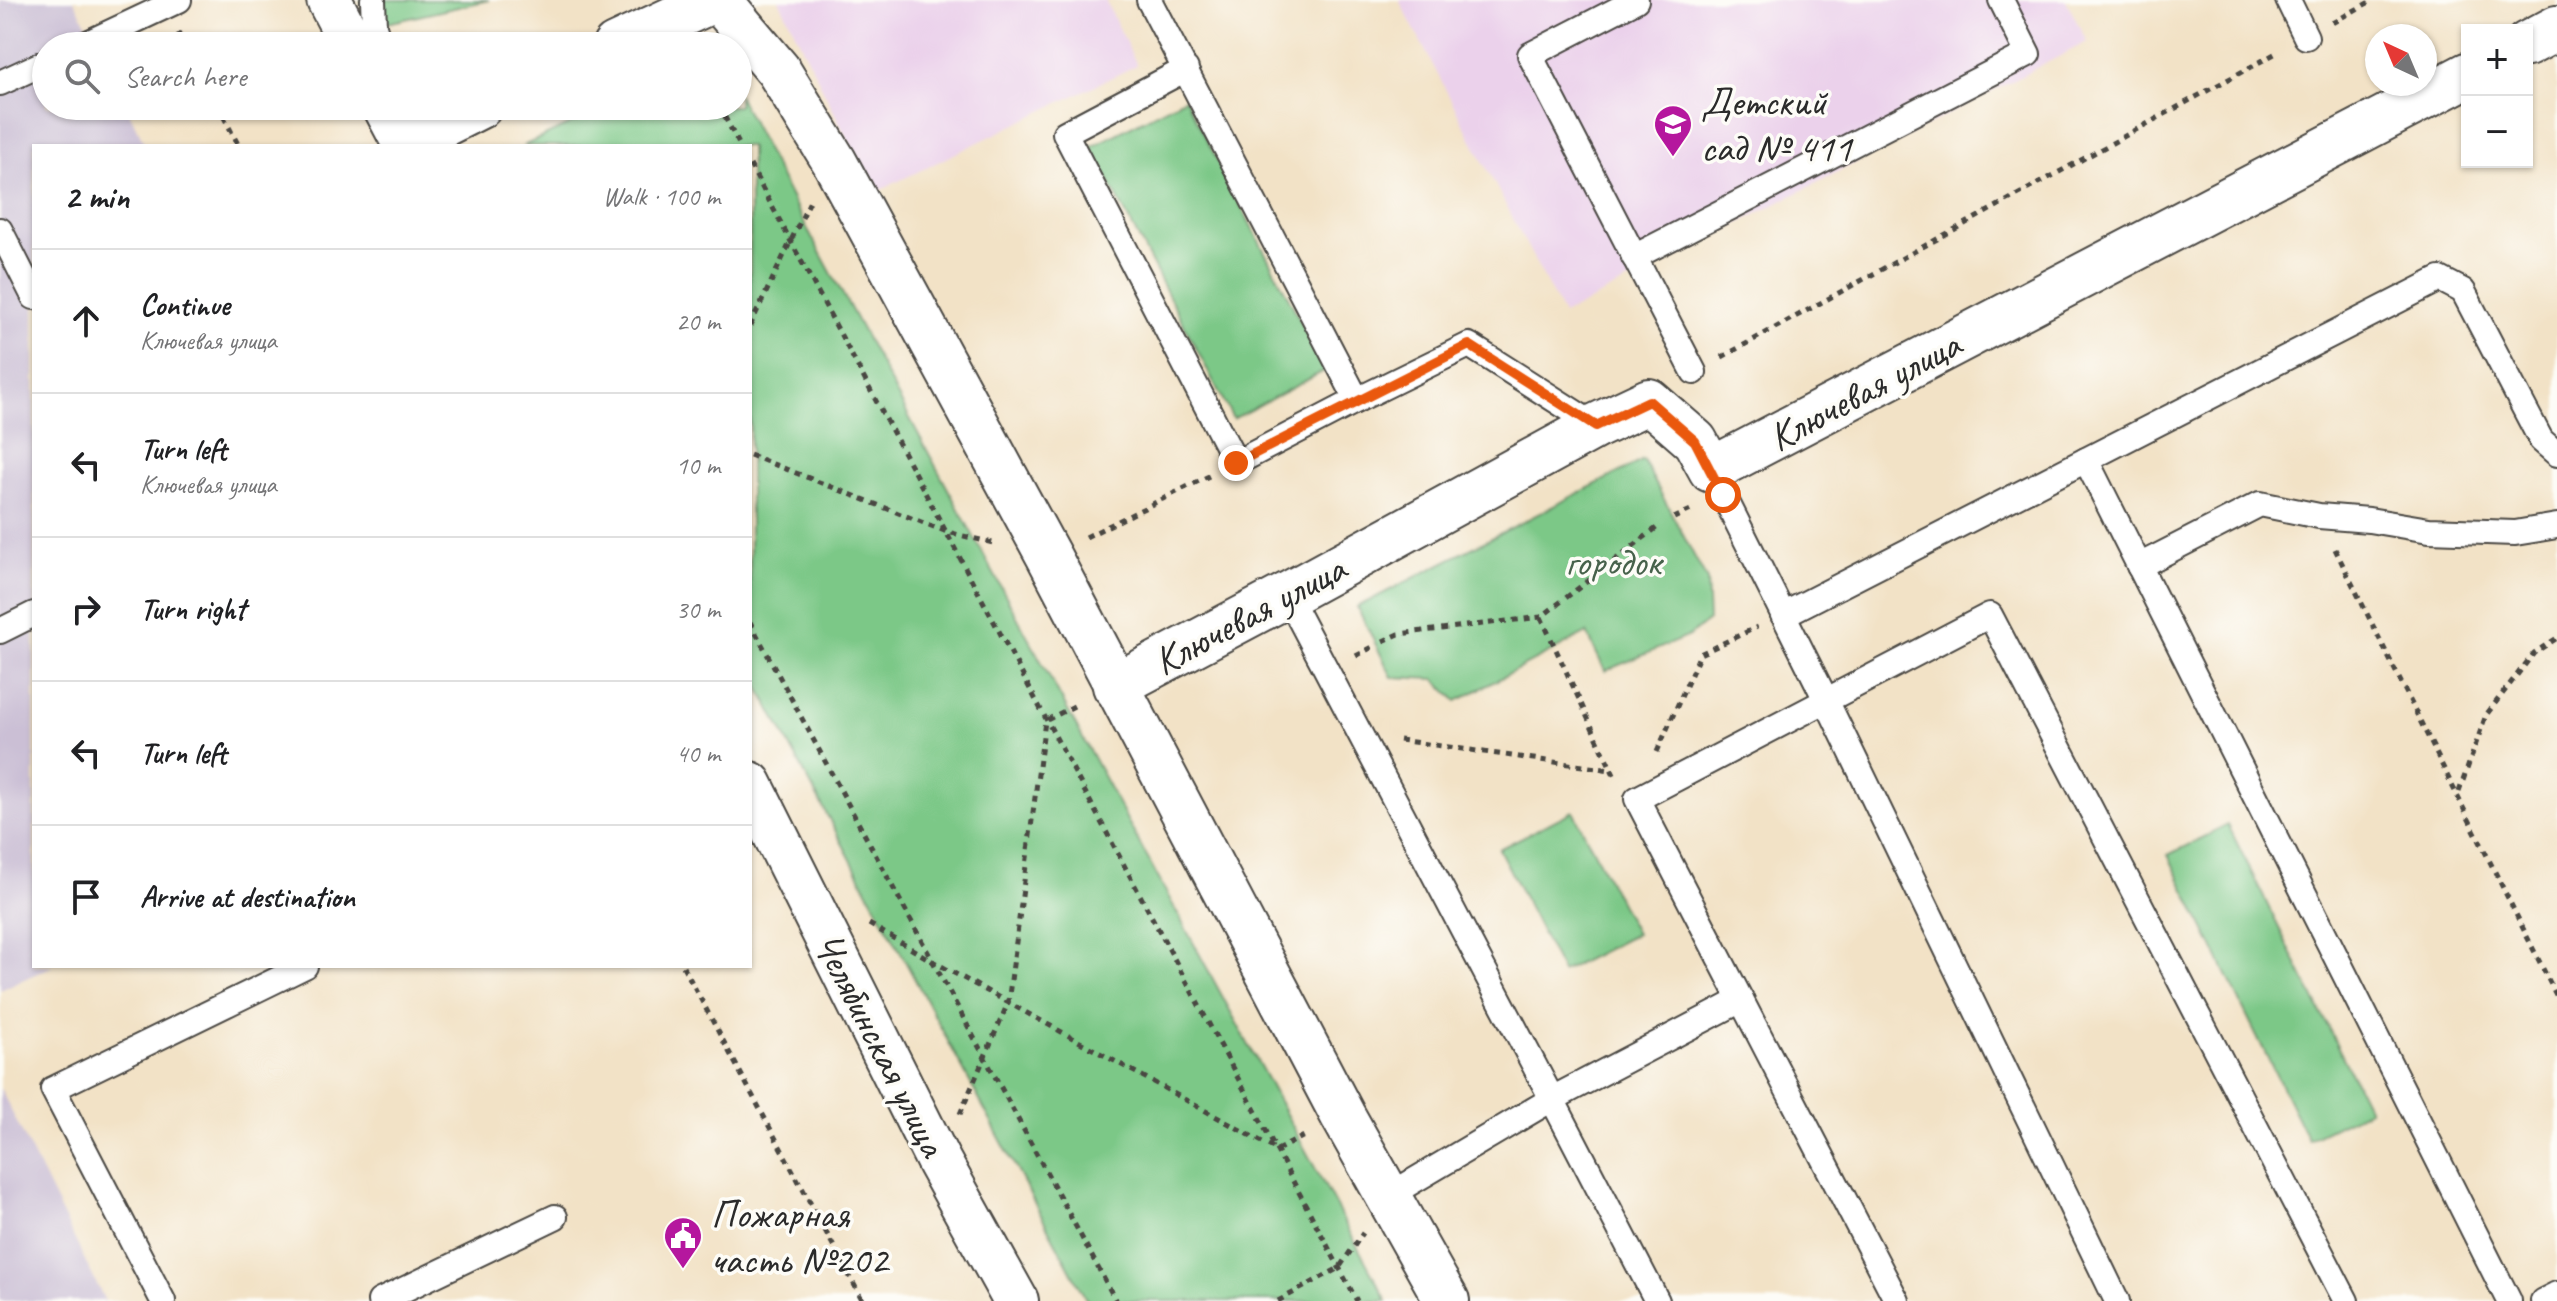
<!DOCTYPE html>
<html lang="en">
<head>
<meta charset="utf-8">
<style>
	body { margin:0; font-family:Caveat,sans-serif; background:#f2f2f2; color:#202124 }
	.controls { position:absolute; right:24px; top:24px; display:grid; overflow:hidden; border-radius:0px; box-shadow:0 2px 6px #0004 }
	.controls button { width:72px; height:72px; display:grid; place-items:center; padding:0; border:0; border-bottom:2px solid #e0e0e0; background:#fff; color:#202124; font:40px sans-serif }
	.compass { position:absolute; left:2365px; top:24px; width:72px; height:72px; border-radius:50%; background:#fff; box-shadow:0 2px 6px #0004; rotate:316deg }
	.stop { position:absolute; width:24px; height:24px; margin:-18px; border:6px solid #ea580c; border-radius:50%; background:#fff }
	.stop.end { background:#ea580c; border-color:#fff; box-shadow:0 2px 8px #0008 }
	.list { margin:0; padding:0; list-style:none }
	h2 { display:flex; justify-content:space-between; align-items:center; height:104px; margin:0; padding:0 32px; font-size:34px }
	h2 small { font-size:26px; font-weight:400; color:#757577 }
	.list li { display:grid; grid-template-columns:52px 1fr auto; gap:24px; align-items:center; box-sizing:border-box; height:144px; padding:0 32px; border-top:2px solid #e0e0e0 }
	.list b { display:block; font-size:30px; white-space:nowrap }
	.list p { margin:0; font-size:26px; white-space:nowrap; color:#757577 }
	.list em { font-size:26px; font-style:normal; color:#757577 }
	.icon { flex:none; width:44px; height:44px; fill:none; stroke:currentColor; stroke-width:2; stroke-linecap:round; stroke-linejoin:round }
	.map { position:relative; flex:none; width:2557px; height:1301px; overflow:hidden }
	.search { position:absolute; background:#fff; box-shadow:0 2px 6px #0004; left:32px; top:32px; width:720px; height:88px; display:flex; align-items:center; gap:20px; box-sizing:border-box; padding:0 28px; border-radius:44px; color:#757577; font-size:30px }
	.panel { position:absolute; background:#fff; box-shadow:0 2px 6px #0004; left:32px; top:144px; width:720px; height:824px; border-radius:0px }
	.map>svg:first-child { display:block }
</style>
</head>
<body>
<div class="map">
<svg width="2557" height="1301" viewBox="0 0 2557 1301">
	<rect width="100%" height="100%" fill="#fdfcf7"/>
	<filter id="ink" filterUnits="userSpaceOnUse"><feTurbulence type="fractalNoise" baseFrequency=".0125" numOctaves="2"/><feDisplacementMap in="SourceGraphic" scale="16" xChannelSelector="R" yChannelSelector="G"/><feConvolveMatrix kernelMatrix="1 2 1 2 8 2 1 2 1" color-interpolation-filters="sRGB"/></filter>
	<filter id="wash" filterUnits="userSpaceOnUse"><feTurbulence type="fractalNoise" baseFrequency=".006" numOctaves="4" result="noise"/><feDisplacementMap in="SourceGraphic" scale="32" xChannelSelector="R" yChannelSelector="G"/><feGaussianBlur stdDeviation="1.8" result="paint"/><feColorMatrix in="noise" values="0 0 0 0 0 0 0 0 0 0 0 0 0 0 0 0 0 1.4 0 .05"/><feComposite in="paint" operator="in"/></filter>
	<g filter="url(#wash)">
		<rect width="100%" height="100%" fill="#f2e2c6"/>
		<!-- built -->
		<g fill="#ebd1eb">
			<polygon points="779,0 1105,0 1137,65 874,193"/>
			<polygon points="1399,0 2066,0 2087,42 1563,315"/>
		</g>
		<!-- industrial -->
		<g fill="#cbbfd5">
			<polygon points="0,0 74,0 97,46 46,46 46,106 126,106 146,146 34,146 34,966 53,966 0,990"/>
			<polygon points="0,1088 105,1301 0,1301"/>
		</g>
		<!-- green -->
		<g fill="#7bc887" stroke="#537a59" stroke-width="2">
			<polygon points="361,0 489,0 374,26"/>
			<polygon points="738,95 801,217 1387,1301 1087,1301 750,671 750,146 523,146 609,106 738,106"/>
			<polygon points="1185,98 1326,370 1233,419 1091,147"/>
			<polygon points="1643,460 1707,580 1709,620 1689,636 1605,671 1587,633 1457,701 1435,679 1392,677 1357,607"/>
			<polygon points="1573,811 1636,934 1562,972 1499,849"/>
			<polygon points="2228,825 2369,1110 2308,1140 2168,855"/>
		</g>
	</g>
	<g filter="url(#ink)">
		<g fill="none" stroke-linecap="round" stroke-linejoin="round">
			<defs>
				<g id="lane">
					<polyline points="373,0 374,26 380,46"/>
					<polyline points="1149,0 1357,400 1236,463 1065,133 1186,69"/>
					<polyline points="1636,0 1530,55 1694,372"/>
					<polyline points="2288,0 2306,37"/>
					<polyline points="81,46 179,0"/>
					<polyline points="0,83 46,62"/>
					<polyline points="0,230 34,297"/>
					<polyline points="1634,257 2028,54 2001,0"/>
					<polyline points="1357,400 1469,345 1596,426"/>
					<polyline points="2086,460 2440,279 2463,291 2541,440 2557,454"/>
					<polyline points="1711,470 1826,700 2117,1301"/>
					<polyline points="2139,566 2260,504 2319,516 2369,520 2429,530 2515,533 2557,526"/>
					<polyline points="1287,595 1552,1099 1388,1196"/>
					<polyline points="1783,615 2086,460 2509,1301"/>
					<polyline points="0,631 34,614"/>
					<polyline points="1741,1000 1637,799 1990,615 2346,1301"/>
					<polyline points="163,1301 53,1089 305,966"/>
					<polyline points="380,1301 555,1217"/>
					<polyline points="1657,1301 1552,1099 1741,1000 1897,1301"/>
					<polyline points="2543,1301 2557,1294"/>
				</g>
				<g id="street">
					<polyline points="719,0 778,70 834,161 1048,555 1343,1116 1447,1301"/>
					<polyline points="2527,44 2557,28"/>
					<polyline points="615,46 713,0"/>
					<polyline points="405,144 480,106"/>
					<polyline points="1115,686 1287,595 1596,426 1649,401 1695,441 1711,470 2467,75"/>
				</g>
				<g id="secondary">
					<polyline points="329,0 353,46"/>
					<polyline points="385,106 406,146"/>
					<polyline points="750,784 939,1162 1016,1301"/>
				</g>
			</defs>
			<!-- lane casing -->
			<use href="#lane" stroke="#494642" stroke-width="28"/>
			<!-- street casing -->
			<use href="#street" stroke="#494642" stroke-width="48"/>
			<!-- secondary casing -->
			<use href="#secondary" stroke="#494642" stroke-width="48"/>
			<!-- path -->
			<g stroke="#494642" stroke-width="5" stroke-dasharray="6 6" stroke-linecap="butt">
				<polyline points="2332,23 2373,0"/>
				<polyline points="178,33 185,46"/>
				<polyline points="218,106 239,146"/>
				<polyline points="719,106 740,146"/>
				<polyline points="750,165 1357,1301"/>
				<polyline points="750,326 810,201"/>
				<polyline points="1722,357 2278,52"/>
				<polyline points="750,455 947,532 993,543"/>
				<polyline points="1674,518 1695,508"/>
				<polyline points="1086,537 1209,476"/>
				<polyline points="2335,549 2557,997"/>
				<polyline points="1541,617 1615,777"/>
				<polyline points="750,622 1116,1301"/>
				<polyline points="1383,641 1399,634 1541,617 1659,526"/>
				<polyline points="1356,656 1376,645"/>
				<polyline points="1399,740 1611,770"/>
				<polyline points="1657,752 1700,654 1757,627"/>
				<polyline points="2459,792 2486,715 2534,653 2557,638"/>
				<polyline points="869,924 934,962 1277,1150"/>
				<polyline points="683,966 863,1301"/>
				<polyline points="960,1114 1008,1003 1045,721 1078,704"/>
				<polyline points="1277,1150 1308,1134"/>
				<polyline points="1278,1301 1339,1268 1363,1233"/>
			</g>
			<!-- lane -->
			<use href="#lane" stroke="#fff" stroke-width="24"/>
			<!-- street -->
			<use href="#street" stroke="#fff" stroke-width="44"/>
			<!-- secondary -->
			<use href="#secondary" stroke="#fff" stroke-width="44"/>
		</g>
	</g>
	<g fill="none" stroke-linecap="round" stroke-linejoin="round" filter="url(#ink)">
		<!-- route -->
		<polyline stroke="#ea580c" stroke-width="10" points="1236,463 1469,345 1596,426 1649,401 1695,441 1723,495"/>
	</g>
	<!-- icons -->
	<defs>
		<symbol id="school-pin" viewBox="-11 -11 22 30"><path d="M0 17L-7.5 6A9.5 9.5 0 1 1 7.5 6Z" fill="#b5179e" stroke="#fdfcf7"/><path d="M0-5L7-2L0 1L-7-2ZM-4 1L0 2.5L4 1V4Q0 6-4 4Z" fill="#fff"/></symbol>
		<symbol id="civic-pin" viewBox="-11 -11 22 30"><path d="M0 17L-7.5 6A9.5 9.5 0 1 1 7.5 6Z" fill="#b5179e" stroke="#fdfcf7"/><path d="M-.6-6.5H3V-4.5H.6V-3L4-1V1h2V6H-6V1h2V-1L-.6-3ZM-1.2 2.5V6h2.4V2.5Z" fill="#fff"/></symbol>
	</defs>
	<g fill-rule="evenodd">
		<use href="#school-pin" x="1651" y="102" width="44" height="60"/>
		<use href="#civic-pin" x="661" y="1214" width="44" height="60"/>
	</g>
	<g text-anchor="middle" stroke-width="7" stroke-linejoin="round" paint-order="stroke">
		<!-- poi labels -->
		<g font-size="40" fill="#2b2b2b" stroke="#fdfcf7" text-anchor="start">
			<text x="1701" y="115">Детский<tspan x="1701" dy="46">сад № 411</tspan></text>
			<text x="711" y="1227">Пожарная<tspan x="711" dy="46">часть №202</tspan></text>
		</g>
		<!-- street labels -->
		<g font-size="40" fill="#2b2b2b" stroke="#fdfcf7">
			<text transform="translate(1864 390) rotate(-28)" y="14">Ключевая улица</text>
			<text transform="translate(1249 614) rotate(-28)" y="14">Ключевая улица</text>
			<text transform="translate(881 1044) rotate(63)" y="14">Челябинская улица</text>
		</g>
		<!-- park labels -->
		<g font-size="40" fill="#47624b" stroke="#fdfcf7">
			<text x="1613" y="575">городок</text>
		</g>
	</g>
</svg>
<div class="controls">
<button>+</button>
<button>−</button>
</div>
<svg class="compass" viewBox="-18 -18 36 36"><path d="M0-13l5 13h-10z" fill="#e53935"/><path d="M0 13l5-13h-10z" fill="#757577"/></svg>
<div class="stop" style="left:1723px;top:495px"></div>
<div class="stop end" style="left:1236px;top:463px"></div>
<div class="search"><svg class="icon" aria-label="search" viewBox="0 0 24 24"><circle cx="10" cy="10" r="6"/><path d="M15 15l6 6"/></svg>Search here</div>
<section class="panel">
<h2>2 min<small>Walk · 100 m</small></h2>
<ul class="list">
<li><svg class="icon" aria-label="ahead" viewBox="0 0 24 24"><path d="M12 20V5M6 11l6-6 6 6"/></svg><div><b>Continue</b><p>Ключевая улица</p></div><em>20 m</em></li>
<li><svg class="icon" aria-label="left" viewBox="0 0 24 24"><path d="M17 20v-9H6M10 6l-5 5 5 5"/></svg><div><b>Turn left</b><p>Ключевая улица</p></div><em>10 m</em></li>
<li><svg class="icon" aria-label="right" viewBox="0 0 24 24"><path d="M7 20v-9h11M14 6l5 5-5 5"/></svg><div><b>Turn right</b></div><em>30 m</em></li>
<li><svg class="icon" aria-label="left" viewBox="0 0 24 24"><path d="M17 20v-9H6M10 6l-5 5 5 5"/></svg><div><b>Turn left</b></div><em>40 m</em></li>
<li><svg class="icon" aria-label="arrive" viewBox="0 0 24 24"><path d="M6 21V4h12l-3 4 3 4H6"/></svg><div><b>Arrive at destination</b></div></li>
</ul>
</section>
</div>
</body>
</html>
